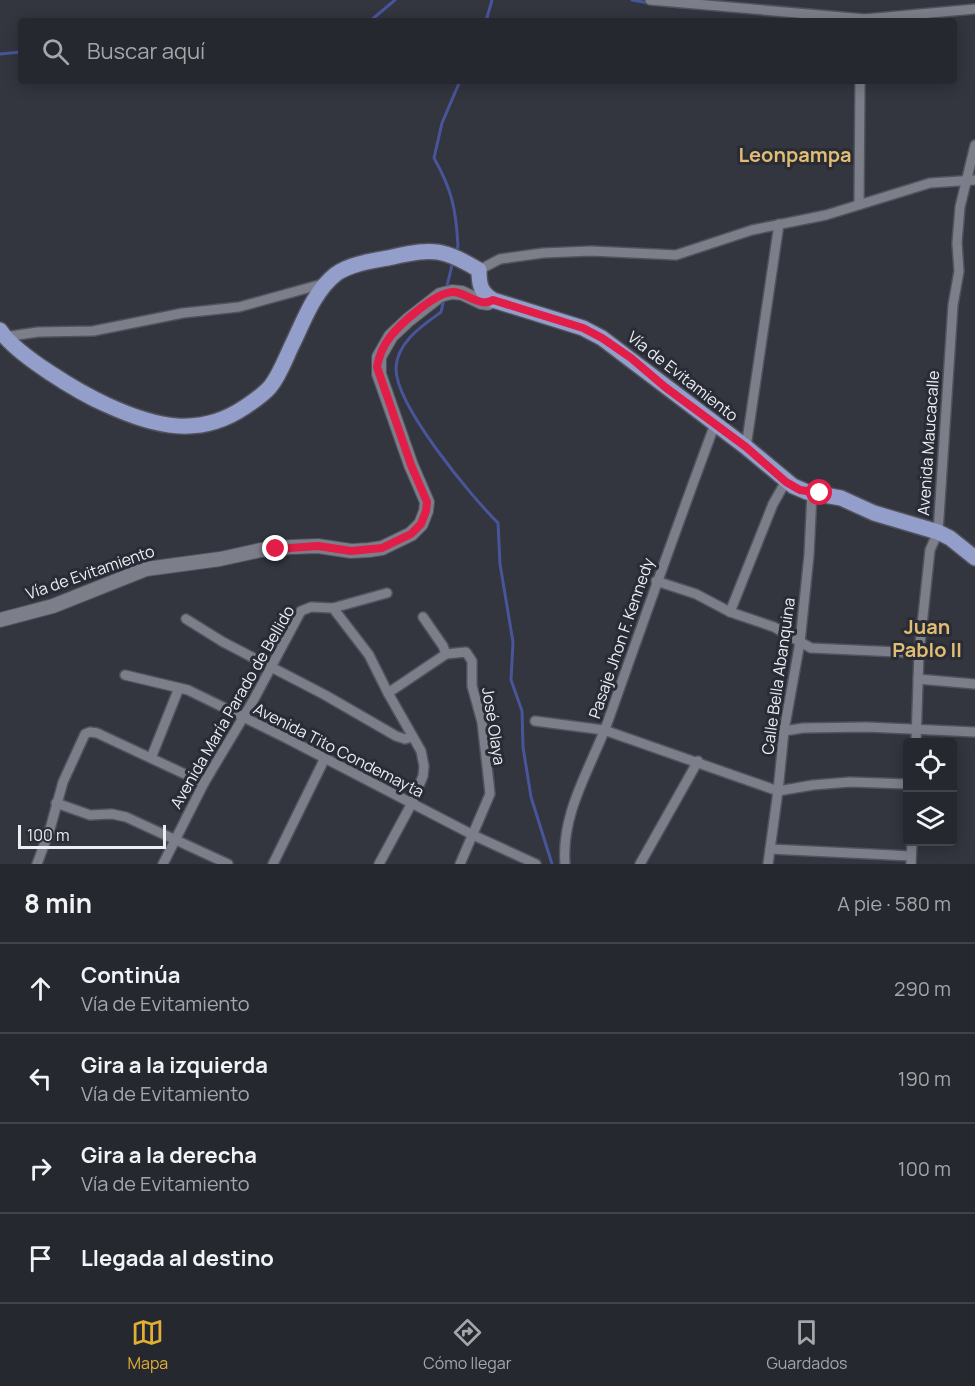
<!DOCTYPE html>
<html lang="es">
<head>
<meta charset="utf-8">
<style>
	body { margin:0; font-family:Manrope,sans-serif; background:#2e3037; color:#f1f3f6 }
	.controls { position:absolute; right:18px; bottom:18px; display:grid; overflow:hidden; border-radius:6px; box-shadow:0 3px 15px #0003 }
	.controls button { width:54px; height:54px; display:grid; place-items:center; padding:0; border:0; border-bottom:2px solid #42444b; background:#26282f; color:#f1f3f6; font:30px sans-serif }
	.scale { position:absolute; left:18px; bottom:15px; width:148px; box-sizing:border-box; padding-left:6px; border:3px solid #eceef4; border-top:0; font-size:16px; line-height:21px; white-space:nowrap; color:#eceef4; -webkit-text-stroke:4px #292b35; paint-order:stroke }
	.stop { position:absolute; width:18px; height:18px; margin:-14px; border:4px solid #e11d48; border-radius:50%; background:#fff }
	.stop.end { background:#e11d48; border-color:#fff; box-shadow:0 2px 6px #0008 }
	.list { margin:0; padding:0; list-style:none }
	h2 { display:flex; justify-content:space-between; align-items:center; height:78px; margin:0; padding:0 24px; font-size:26px }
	h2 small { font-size:20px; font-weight:400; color:#a4a6aa }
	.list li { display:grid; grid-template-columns:39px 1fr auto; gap:18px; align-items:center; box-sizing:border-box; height:90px; padding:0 24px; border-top:2px solid #42444b }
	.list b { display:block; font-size:22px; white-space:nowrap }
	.list p { margin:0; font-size:20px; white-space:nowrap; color:#a4a6aa }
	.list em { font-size:20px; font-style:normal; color:#a4a6aa }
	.icon { flex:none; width:33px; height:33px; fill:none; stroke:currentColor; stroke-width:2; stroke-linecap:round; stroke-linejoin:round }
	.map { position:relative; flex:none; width:975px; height:864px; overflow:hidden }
	.search { position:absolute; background:#26282f; box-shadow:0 3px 15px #0003; left:18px; right:18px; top:18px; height:66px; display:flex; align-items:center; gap:15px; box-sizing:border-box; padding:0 21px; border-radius:6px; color:#a4a6aa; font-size:22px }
	.sheet { height:438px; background:#26282f }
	nav { display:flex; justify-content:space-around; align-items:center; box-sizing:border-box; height:84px; border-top:2px solid #42444b; background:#26282f; font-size:16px; color:#a4a6aa }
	nav a { display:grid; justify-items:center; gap:3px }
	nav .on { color:#e3ae34 }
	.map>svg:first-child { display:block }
</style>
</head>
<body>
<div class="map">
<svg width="975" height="864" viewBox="0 0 975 864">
	<rect width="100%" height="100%" fill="#33353f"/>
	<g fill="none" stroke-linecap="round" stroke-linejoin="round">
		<!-- stream -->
		<g stroke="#49559a" stroke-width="3">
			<polyline points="632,0 649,3"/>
			<polyline points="670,6 694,8"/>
			<polyline points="370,21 395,0"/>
			<polyline points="486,21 492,0"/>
			<polyline points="0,54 21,52"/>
			<path d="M456 252 458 246C456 209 452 190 434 158L442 123 460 81"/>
			<polyline points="446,290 453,261"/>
			<path d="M444 299 441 312C422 326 397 342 396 368 395 405 471 496 498 523L500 564 513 642 511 680 522 711 523 747 531 797 552 864"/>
		</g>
		<defs>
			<g id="street">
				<polyline points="650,0 865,19"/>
				<polyline points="862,21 865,19 975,9"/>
				<polyline points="859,204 860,81"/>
				<polyline points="479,270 500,259 543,253 591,251 676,255 752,230 826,215 930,183 975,180"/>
				<polyline points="4,337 38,332 93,331 183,313 239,307 326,283"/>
				<polyline points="746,447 779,224"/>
				<polyline points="656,581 696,594 730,612 774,627 811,648 919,653"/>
				<polyline points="333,608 369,655 388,693 421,751 424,766 423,776 412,803 379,864"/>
				<polyline points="730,612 773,504 786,481"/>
				<polyline points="423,617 443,646 446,654 466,652 472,661 472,686 482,722 489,784 490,794 460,864"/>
				<polyline points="186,619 223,642 325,695 396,736 405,739 412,737"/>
				<polyline points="125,675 188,690 284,737 473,835 536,864"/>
				<polyline points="918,679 975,684"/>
				<polyline points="388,693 446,654"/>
				<polyline points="535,721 604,730 778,791 813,785 850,782 908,784"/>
				<polyline points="784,731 803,728 867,727 975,732"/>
				<polyline points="916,742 919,653 930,550 938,532 953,305 959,271 957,243 960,207 975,145"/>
				<polyline points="151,758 179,688"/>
				<polyline points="56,803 90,815 112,814 126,817 228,864"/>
				<polyline points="770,849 911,856"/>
				<polyline points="37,864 50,829 63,782 85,734 90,732 97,733 204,783"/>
				<polyline points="163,864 204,783 253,701 301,611 311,607 333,608 387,593"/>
				<polyline points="273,864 325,758"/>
				<path d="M565 864C561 812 591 768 608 721 643 622 678 523 715 424"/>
				<polyline points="640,864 698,761"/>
				<polyline points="768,864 778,791 784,731 800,642 809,555 812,493"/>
				<polyline points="911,864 912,842"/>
			</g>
			<polyline id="secondary" points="0,620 53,606 146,569 220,559 261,550 291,547 318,546 351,551 369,550 382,548 411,534 421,524 426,511 427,502 411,465 379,374 379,357 391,336 408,320 440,295 452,292 462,293 481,302 488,303 493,300"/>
			<path id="primary" d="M0 330C16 355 80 393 107 405 155 427 199 438 245 407 254 401 263 395 270 387 280 375 286 357 293 343 304 320 315 290 336 274 350 264 371 261 388 258 406 254 429 248 446 254 457 257 469 264 479 270 479 284 480 292 493 300L583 328 602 338 746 447 793 486 807 492 841 498 874 513 938 532 950 538 975 558"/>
		</defs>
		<!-- street casing -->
		<use href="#street" stroke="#51535c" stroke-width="12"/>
		<!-- secondary casing -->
		<use href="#secondary" stroke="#51535c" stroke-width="16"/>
		<!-- primary casing -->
		<use href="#primary" stroke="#51535c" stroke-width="18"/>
		<!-- street -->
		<use href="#street" stroke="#7c7f8a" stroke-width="9"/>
		<!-- secondary -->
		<use href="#secondary" stroke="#7c7f8a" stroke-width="14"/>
		<!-- primary -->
		<use href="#primary" stroke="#939eca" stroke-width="15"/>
	</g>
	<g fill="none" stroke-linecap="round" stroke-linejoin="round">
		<!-- route -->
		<path stroke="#e11d48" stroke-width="8" d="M276 549 318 546 351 551 382 548 411 534 421 524 426 511 427 502 411 465 377 367C379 356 383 346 390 337 401 323 436 292 453 292 466 292 480 308 493 300L583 328 602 338 631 358 665 387 746 447 786 482 800 490 820 493"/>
	</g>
	<g text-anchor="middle" stroke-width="6" stroke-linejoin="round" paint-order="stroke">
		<!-- street labels -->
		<g font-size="16" fill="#eceef4" stroke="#292b35">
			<text transform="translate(683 376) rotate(38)" y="6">Vía de Evitamiento</text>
			<text transform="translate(928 443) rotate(-86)" y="6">Avenida Maucacalle</text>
			<text transform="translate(90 572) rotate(-19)" y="6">Vía de Evitamiento</text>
			<text transform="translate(621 638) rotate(-71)" y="6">Pasaje Jhon F. Kennedy</text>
			<text transform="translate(778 676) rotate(-82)" y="6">Calle Bella Abanquina</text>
			<text transform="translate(232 707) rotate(-60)" y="6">Avenida María Parado de Bellido</text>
			<text transform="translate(494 726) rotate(81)" y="6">José Olaya</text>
			<text transform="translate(339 750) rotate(27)" y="6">Avenida Tito Condemayta</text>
		</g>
		<!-- quarter labels -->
		<g font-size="20" font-weight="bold" fill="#e1bd74" stroke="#292b35">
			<text x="795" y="162">Leonpampa</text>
			<text x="927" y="634">Juan<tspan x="927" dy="23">Pablo II</tspan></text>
		</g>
	</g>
</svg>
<div class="controls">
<button><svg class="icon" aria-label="locate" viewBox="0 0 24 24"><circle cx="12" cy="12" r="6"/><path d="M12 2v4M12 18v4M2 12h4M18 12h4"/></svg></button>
<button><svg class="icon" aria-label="layers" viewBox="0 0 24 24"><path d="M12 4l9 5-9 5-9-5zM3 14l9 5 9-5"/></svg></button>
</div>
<div class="scale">100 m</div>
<div class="stop" style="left:820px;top:493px"></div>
<div class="stop end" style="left:276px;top:549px"></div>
<div class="search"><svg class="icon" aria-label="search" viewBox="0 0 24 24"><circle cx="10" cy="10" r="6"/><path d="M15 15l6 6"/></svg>Buscar aquí</div>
</div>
<section class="sheet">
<h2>8 min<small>A pie · 580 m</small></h2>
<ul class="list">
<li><svg class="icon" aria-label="ahead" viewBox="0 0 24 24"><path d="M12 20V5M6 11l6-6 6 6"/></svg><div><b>Continúa</b><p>Vía de Evitamiento</p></div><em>290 m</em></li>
<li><svg class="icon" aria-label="left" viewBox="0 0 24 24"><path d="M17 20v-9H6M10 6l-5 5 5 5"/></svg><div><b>Gira a la izquierda</b><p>Vía de Evitamiento</p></div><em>190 m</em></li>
<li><svg class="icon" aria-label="right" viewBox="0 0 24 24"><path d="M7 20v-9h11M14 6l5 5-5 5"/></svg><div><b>Gira a la derecha</b><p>Vía de Evitamiento</p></div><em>100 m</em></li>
<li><svg class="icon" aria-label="arrive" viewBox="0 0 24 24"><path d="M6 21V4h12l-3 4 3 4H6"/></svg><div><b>Llegada al destino</b></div></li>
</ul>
</section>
<nav>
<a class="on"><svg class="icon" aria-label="map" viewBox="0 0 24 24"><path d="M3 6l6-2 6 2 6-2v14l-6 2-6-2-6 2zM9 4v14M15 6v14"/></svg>Mapa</a>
<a><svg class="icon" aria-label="directions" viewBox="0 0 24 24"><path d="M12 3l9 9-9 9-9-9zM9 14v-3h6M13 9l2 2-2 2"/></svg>Cómo llegar</a>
<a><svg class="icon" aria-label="saved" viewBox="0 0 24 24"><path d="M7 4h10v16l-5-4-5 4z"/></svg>Guardados</a>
</nav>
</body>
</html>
